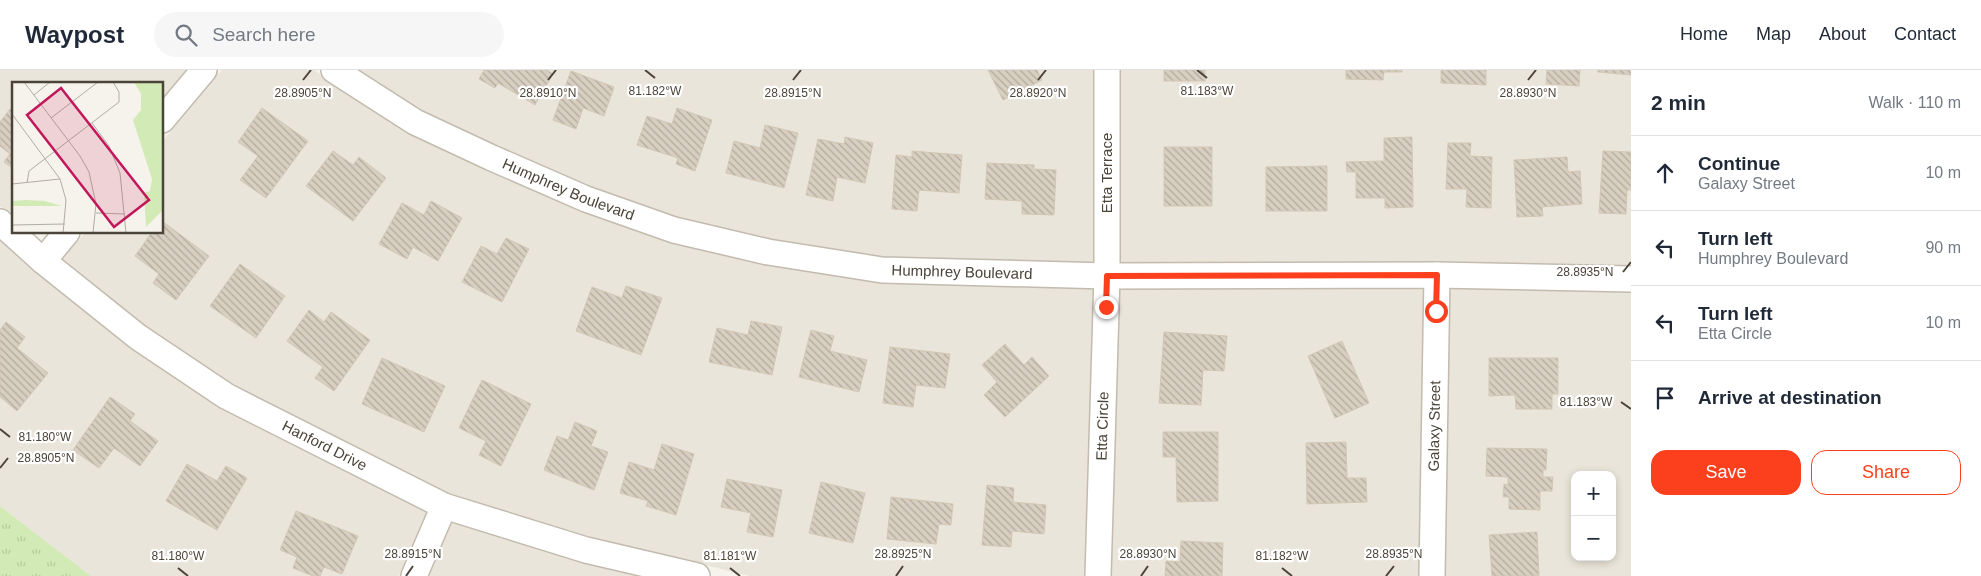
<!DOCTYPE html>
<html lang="en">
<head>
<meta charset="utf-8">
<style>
	body { margin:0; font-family:Helvetica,sans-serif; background:#f6f6f7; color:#1f2937 }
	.controls { position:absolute; right:15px; bottom:15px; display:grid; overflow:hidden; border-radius:10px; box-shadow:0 2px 8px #0003 }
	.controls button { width:45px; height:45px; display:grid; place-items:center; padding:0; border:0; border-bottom:1px solid #e0e1e3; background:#fff; color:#1f2937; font:25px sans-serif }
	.stop { position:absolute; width:15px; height:15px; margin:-11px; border:4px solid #fc3f1d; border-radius:50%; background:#fff }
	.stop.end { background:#fc3f1d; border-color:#fff; box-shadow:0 1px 5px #0008 }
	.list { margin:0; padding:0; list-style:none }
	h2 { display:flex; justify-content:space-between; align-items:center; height:65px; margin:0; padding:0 20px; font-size:21px }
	h2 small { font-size:16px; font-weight:400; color:#747a83 }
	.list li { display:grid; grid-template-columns:32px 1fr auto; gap:15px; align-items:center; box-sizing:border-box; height:75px; padding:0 20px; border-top:1px solid #e0e1e3 }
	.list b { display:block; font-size:19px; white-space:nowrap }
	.list p { margin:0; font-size:16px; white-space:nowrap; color:#747a83 }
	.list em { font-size:16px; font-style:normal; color:#747a83 }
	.actions { display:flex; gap:10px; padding:15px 20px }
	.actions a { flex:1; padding:11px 0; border:1px solid #fc3f1d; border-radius:15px; text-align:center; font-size:18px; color:#fc3f1d }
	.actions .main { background:#fc3f1d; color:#fff }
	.icon { flex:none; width:28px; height:28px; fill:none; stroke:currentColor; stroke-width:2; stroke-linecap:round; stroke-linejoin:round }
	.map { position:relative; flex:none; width:1631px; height:506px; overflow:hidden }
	header { display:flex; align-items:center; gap:30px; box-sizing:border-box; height:70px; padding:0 25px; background:#fff; border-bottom:1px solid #e0e1e3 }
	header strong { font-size:24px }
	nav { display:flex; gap:28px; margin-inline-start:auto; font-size:18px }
	.search { width:350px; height:45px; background:#f6f6f7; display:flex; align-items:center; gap:12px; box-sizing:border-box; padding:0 18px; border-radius:28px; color:#747a83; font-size:19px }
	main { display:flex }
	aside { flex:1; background:#fff }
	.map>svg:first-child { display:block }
</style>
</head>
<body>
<header>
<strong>Waypost</strong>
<div class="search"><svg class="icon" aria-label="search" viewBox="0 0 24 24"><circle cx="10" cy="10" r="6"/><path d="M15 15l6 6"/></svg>Search here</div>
<nav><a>Home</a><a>Map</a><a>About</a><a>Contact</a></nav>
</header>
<main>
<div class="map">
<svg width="1631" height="506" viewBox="0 0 1631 506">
	<defs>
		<pattern id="park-tufts" width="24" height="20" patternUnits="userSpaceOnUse" patternTransform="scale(1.25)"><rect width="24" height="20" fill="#d2eab5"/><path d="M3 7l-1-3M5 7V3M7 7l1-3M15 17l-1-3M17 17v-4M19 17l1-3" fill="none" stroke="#b6ca9c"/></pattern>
		<pattern id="building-back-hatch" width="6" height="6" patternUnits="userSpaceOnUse" patternTransform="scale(1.25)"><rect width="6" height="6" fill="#d8cfc1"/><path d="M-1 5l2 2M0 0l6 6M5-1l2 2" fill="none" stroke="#b1aa9e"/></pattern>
	</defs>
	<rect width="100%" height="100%" fill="#f6f3ec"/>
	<!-- residential -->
	<g fill="#eae5da" fill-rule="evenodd">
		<polygon points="0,0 187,0 163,29 162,14 14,14 14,149 0,136"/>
		<polygon points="222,0 314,0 411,64 488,100 582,140 768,194 881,213 1094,218 1085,506 750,506 589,467 447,424 232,315 145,257 61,190 85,163 162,162 163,71"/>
		<polygon points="356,0 1094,0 1094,193 881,188 769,169 676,149 589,117 496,77 421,42"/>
		<polygon points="1120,0 1631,0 1631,197 1436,193 1425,191 1424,193 1120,193"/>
		<polygon points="0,169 25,192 131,276 427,441 399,506 91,506 0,436"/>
		<polygon points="1120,218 1424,218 1420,506 1111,506"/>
		<path d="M1450 218 1631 222V506H1445ZM1575 405H1612V487H1575Z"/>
		<polygon points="452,451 645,506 428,506"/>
	</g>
	<!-- park -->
	<polygon fill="url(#park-tufts)" points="0,436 91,506 0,506"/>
	<!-- building -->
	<g fill="url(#building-back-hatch)" stroke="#d3c7b4">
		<polygon points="484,0 547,0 553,4 535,35 498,13 495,18 479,9"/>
		<polygon points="988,0 1037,0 1042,10 1003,30"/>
		<rect x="1164" y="0" width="41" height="11"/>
		<polygon points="1346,0 1402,0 1402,2 1384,2 1383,10 1346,9"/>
		<polygon points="1441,0 1486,0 1486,15 1441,13"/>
		<polygon points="1547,0 1580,0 1579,16 1546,14"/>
		<polygon points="1598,0 1631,0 1631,5 1598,2"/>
		<polygon points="571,1 614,17 604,46 583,38 576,59 553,50"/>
		<polygon points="262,38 308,71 266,128 240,110 258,86 238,72"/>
		<polygon points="677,38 712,50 695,101 676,94 678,88 637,75 647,46 672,54"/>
		<polygon points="10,39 14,42 14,99 4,92 10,84 0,76 0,52"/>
		<polygon points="765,55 798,63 784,118 726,103 734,71 760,78"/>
		<polygon points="845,67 873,73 865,113 837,107 833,131 806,125 818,69 844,74"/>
		<polygon points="1412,67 1413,137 1385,138 1385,128 1356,128 1356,102 1347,102 1346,92 1384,91 1384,68"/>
		<polygon points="1448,73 1471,73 1470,86 1492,87 1491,138 1466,137 1467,119 1446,119"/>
		<rect x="1164" y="77" width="48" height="59"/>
		<polygon points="333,81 353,95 359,87 386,108 353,151 306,116"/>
		<polygon points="912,81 962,85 959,123 919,120 917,141 892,139 896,85 912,87"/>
		<polygon points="1603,81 1631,82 1631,120 1627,120 1626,144 1599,143"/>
		<polygon points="1567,87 1568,102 1580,101 1582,134 1542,137 1543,146 1517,147 1514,90"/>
		<polygon points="987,93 1034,95 1034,99 1056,100 1054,145 1022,144 1022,131 985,129"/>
		<polygon points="1327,96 1327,141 1266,141 1266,97"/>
		<polygon points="431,131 462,148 438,191 413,177 407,189 379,174 402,133 424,145"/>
		<polygon points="162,151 209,186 176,230 153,213 159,204 135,186 152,162 162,162"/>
		<polygon points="506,168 529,179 502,232 462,212 481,176 497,184"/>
		<polygon points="240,194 285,226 256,268 210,236"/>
		<polygon points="626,216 662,228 641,285 576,261 592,217 622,228"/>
		<polygon points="309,240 324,252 331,242 370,270 334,321 315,308 323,297 287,271"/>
		<polygon points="751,251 782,257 772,305 709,292 717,258 748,265"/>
		<polygon points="6,252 25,267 17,278 48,303 17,341 0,327 0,260"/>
		<polygon points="811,260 834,266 830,281 867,290 859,322 799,307"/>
		<polygon points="1164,262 1227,266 1224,301 1203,300 1201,335 1159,333"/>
		<polygon points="1342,271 1369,333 1335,348 1308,286"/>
		<polygon points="1005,274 1024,295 1032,287 1049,306 1005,347 984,325 997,312 982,295"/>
		<polygon points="890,277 950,284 945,318 916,315 913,337 883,333"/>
		<polygon points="382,288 445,316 424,362 362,334"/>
		<polygon points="1489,288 1558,288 1558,324 1552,324 1552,339 1516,339 1515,325 1489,326"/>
		<polygon points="482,310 531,334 501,396 479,385 486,371 459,358"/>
		<polygon points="110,327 135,344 130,351 158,371 140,396 114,378 99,398 73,380"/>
		<polygon points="575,352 597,361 591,376 608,382 594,420 544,400 557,366 568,370"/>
		<polygon points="1163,362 1218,362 1218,431 1177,432 1176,387 1163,387"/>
		<polygon points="1346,372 1347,408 1366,408 1367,432 1307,434 1306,373"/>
		<polygon points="662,374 694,384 676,445 646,436 648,431 620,423 629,392 654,400"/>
		<polygon points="1487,378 1547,379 1546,400 1543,400 1543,407 1553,407 1552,421 1540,421 1540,440 1509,439 1509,427 1503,427 1504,414 1508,415 1508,407 1486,406"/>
		<polygon points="187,394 217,411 226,396 247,408 217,460 166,431"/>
		<polygon points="727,409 782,420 773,467 747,462 751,443 721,437"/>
		<polygon points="821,412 865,423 853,473 809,463"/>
		<polygon points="987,415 1014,418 1013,432 1046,435 1044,464 1012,461 1011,477 982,475"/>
		<polygon points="891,427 953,434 951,455 939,454 936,474 887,469"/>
		<polygon points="296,441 358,466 342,504 324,497 320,506 313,506 293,498 297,487 280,480"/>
		<polygon points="1537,462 1539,506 1492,506 1489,465"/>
		<polygon points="1181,471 1223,473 1222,506 1165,506 1166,491 1180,492"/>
	</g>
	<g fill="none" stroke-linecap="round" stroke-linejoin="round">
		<defs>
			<g id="minor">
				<path id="s1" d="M334 0 415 52 492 88 586 129 674 160 768 182 882 200 1107 206 1437 205 1631 209"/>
				<polyline points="162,50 204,0"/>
				<path id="s2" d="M0 152 43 191 138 267 226 326 444 436 586 480 697 506"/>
				<polyline points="43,191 67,162"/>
				<polyline points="414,506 444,436"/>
				<path id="s3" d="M1098 506 1107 206V0"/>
				<path id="s4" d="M1432 506 1437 205"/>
			</g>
		</defs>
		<!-- minor casing -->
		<use href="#minor" stroke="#c2bbae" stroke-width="28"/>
		<!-- minor -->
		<use href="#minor" stroke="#fff" stroke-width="25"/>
	</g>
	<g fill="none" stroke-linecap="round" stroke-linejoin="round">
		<!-- route -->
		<polyline stroke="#fc3f1d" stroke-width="6" points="1106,237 1107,206 1437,205 1436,241"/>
	</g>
	<!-- ticks -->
	<path fill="none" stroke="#4b4439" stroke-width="2" d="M645 0 655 8M1197 0 1207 8M303 10 311 0M548 10 556 0M793 10 801 0M1038 10 1046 0M1528 10 1536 0M1623 202 1631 192M1621 332 1631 339M0 359 10 367M0 398 8 388M178 498 188 506M730 498 740 506M1282 498 1292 506M406 506 413 496M896 506 903 496M1141 506 1148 496M1386 506 1394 496"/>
	<g text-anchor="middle" stroke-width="4.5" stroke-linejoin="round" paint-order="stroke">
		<!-- street labels -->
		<g font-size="15" fill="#4b4439" stroke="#fff">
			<text transform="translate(1107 103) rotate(-90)" y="5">Etta Terrace</text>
			<text dy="5" stroke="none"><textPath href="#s1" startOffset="264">Humphrey Boulevard</textPath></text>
			<text dy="5" stroke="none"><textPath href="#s1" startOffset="669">Humphrey Boulevard</textPath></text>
			<text dy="5" stroke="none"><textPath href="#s3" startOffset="150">Etta Circle</textPath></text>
			<text dy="5" stroke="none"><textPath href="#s4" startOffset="150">Galaxy Street</textPath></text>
			<text dy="5" stroke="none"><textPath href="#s2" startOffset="396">Hanford Drive</textPath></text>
		</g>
	</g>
	<!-- overview -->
	<g transform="translate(12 12)">
		<rect width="151" height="151" fill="#f6f3ec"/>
		<path d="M13 118 33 119 50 124H0V119Z" fill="#d2eab5"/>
		<path d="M122 0H151V128L134 145 132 111 138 109 140 97 121 38 129 28V12Z" fill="#d2eab5"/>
		<path fill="none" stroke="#b2ada4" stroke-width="1" d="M12 0 68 74 77 90 84 122 81 151M22 13 38 0M0 32 48 97 54 118 51 151M39 36 86 0M80 41 97 64 108 91 114 151M15 101 17 89 107 20V10L101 0M0 102 48 97M84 131 113 132M0 143 53 142"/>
		<path fill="#c2185b" fill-opacity="0.15" stroke="#c2185b" stroke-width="2.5" d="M49 6 137 118 102 145 15 33Z"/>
		<rect width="151" height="151" fill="none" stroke="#4b4439" stroke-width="2.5"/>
	</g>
	<g font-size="12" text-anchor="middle" fill="#4b4439" stroke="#fff" stroke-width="4.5" stroke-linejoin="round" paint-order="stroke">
		<text x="655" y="25">81.182°W</text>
		<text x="1207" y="25">81.183°W</text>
		<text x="1528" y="27">28.8930°N</text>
		<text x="303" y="27">28.8905°N</text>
		<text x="548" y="27">28.8910°N</text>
		<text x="793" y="27">28.8915°N</text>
		<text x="1038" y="27">28.8920°N</text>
		<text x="1585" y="206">28.8935°N</text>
		<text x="1586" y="336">81.183°W</text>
		<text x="45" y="371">81.180°W</text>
		<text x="46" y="392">28.8905°N</text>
		<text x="413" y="488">28.8915°N</text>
		<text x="903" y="488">28.8925°N</text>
		<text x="1148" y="488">28.8930°N</text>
		<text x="1394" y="488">28.8935°N</text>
		<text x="178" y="490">81.180°W</text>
		<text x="730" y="490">81.181°W</text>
		<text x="1282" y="490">81.182°W</text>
	</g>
</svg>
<div class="controls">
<button>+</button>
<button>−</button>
</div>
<div class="stop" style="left:1436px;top:241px"></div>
<div class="stop end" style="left:1106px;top:237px"></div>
</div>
<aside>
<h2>2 min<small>Walk · 110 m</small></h2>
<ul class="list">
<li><svg class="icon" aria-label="ahead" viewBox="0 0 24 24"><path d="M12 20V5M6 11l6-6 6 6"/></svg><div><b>Continue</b><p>Galaxy Street</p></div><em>10 m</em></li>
<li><svg class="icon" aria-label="left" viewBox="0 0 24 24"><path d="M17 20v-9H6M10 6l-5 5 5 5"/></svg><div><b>Turn left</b><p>Humphrey Boulevard</p></div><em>90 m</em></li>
<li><svg class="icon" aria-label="left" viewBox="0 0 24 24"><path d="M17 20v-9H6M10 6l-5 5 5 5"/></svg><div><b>Turn left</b><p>Etta Circle</p></div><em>10 m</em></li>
<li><svg class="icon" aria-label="arrive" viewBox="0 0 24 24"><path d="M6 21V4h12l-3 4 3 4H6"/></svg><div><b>Arrive at destination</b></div></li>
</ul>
<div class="actions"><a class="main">Save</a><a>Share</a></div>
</aside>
</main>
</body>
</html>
